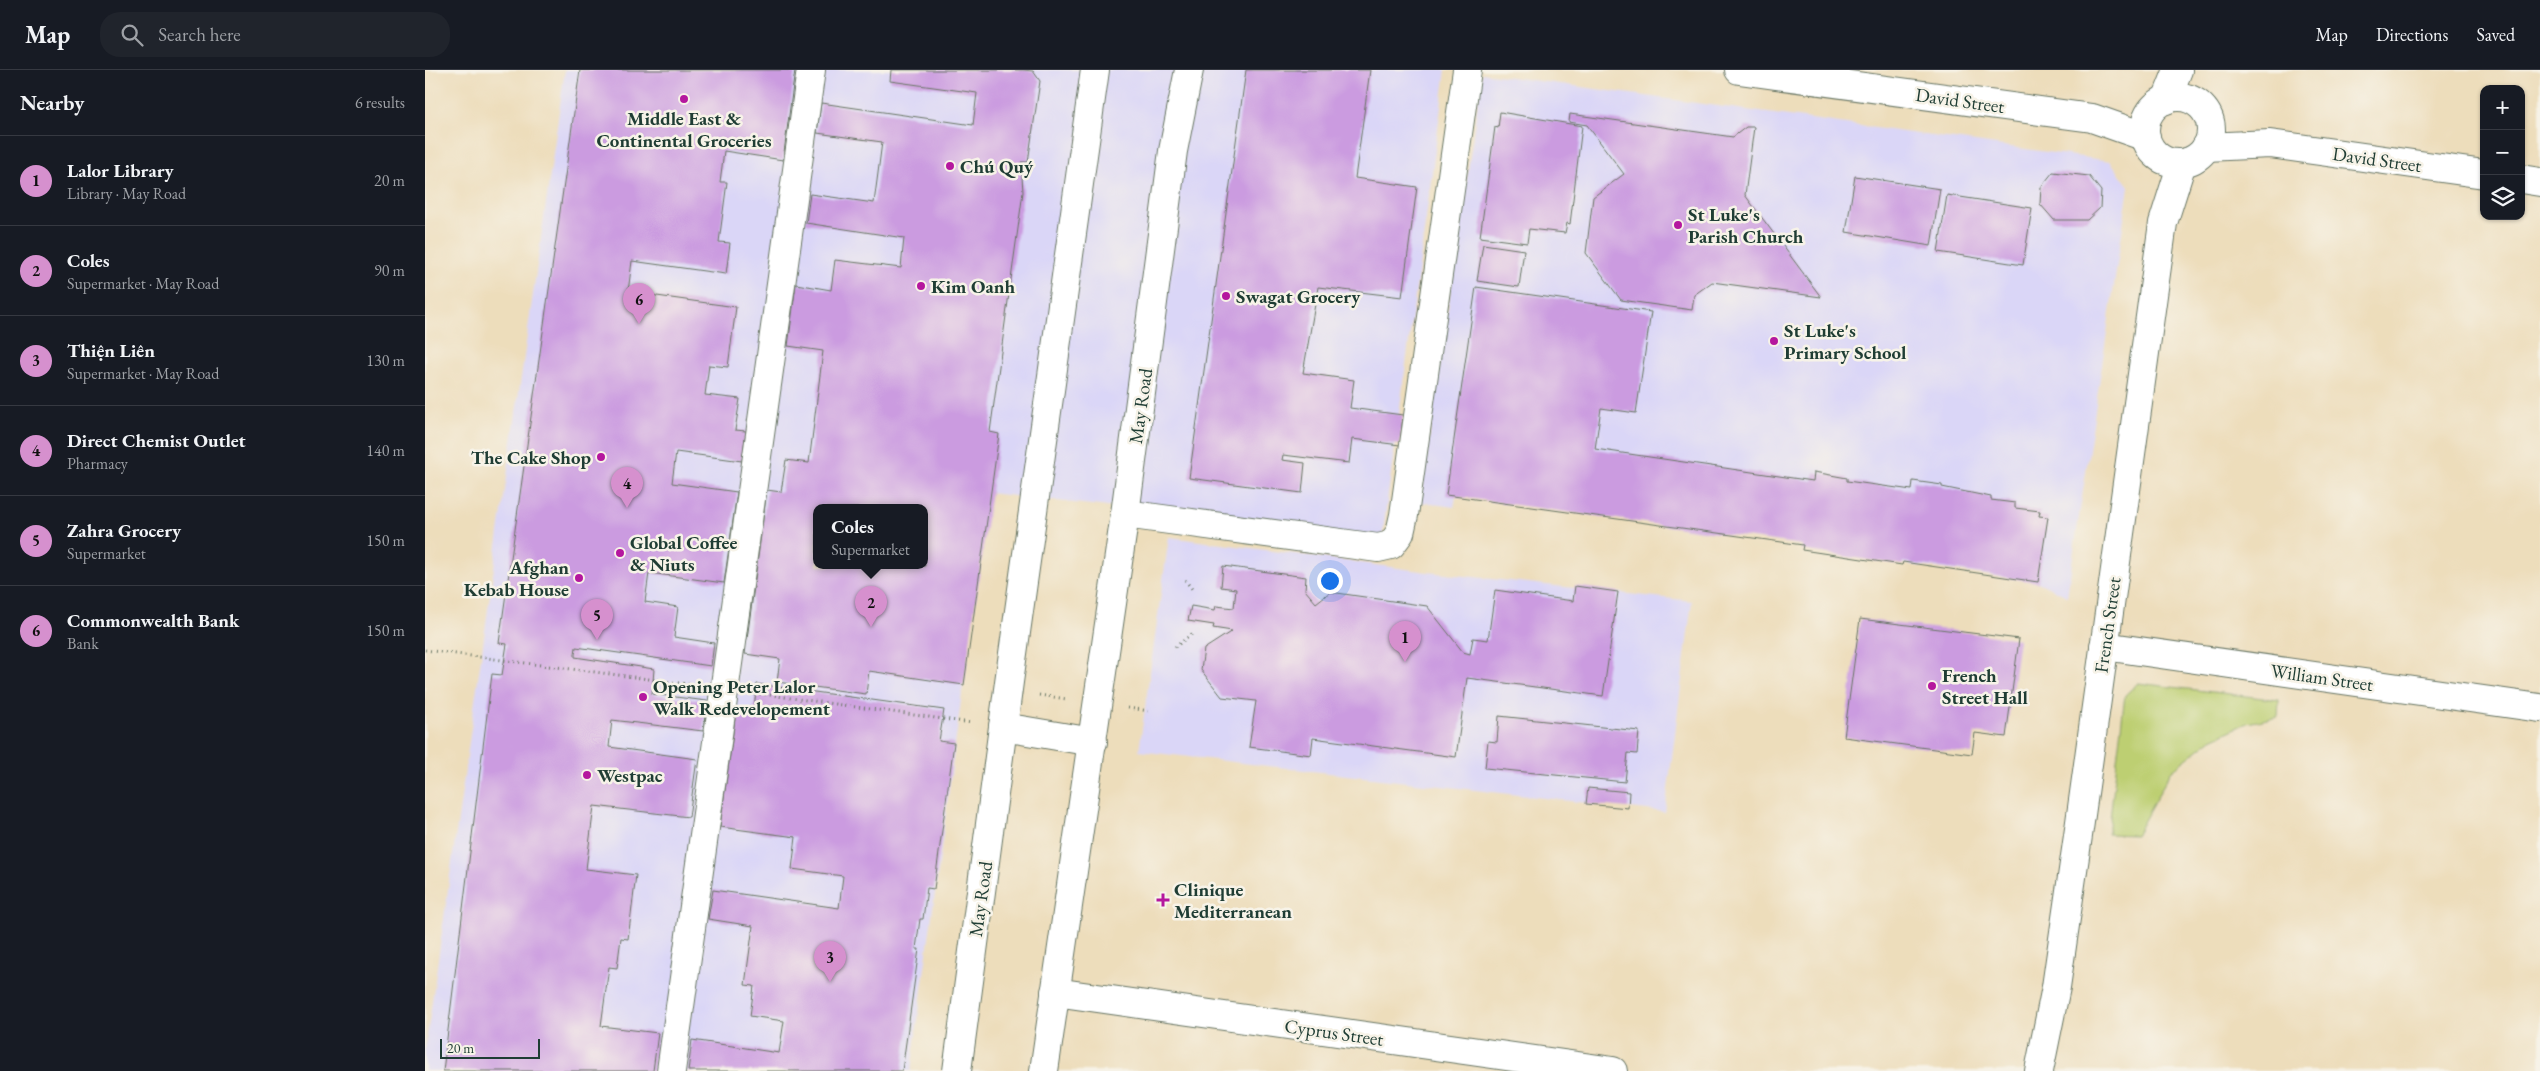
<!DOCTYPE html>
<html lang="en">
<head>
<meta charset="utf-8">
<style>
	body { margin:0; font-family:"EB Garamond",serif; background:#20242c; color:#f1f3f6 }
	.controls { position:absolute; right:15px; top:15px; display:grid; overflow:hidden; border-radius:10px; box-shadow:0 1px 4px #0004 }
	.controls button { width:45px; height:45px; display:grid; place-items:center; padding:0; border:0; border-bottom:1px solid #363941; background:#171b24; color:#f1f3f6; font:25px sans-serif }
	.scale { position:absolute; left:15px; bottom:12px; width:100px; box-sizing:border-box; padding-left:5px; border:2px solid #1f3d34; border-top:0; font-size:14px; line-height:18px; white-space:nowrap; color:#1f3d34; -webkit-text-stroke:4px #f7f3e8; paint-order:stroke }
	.you { position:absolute; left:904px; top:510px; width:18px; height:18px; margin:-12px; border:4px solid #fff; border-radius:50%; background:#1a73e8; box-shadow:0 0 0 8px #1a73e833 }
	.badge { display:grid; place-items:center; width:32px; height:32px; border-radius:50%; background:#d690ce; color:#111; font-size:16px; font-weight:700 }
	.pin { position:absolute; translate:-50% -41px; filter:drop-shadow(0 1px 2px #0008) }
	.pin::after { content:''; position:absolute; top:26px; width:18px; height:15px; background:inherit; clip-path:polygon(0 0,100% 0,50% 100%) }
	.popup { position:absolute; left:388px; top:434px; width:115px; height:65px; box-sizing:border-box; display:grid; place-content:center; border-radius:10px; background:#171b24; filter:drop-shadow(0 1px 4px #0005); font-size:16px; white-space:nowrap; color:#9ea1a6 }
	.popup b { font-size:19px; color:#f1f3f6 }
	.popup::after { content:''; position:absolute; left:50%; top:100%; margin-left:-10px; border:10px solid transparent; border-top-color:#171b24 }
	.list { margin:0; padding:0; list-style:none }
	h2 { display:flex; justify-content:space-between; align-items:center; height:65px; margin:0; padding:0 20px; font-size:21px }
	h2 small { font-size:16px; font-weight:400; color:#9ea1a6 }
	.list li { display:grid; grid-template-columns:32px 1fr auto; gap:15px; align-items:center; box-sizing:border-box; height:90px; padding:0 20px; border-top:1px solid #363941 }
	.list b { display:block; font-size:19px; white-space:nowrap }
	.list p { margin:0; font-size:16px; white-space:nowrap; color:#9ea1a6 }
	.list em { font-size:16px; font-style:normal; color:#9ea1a6 }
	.icon { flex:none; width:28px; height:28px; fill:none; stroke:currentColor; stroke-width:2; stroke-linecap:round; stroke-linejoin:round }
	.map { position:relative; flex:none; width:2115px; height:1001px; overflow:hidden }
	header { display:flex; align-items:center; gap:30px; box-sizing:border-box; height:70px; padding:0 25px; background:#171b24; border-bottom:1px solid #363941 }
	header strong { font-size:24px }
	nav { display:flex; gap:28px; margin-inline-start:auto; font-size:18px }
	.search { width:350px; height:45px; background:#20242c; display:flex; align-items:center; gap:12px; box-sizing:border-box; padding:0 18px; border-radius:20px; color:#9ea1a6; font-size:19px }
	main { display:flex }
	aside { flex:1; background:#171b24 }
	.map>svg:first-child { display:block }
</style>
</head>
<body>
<header>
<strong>Map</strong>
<div class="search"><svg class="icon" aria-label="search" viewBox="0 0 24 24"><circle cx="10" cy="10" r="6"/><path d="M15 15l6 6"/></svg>Search here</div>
<nav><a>Map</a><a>Directions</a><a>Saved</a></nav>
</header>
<main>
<aside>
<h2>Nearby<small>6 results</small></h2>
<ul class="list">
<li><span class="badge">1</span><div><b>Lalor Library</b><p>Library · May Road</p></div><em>20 m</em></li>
<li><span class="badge">2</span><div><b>Coles</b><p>Supermarket · May Road</p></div><em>90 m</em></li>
<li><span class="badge">3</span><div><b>Thiện Liên</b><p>Supermarket · May Road</p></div><em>130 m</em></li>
<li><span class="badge">4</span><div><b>Direct Chemist Outlet</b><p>Pharmacy</p></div><em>140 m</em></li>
<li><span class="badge">5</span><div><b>Zahra Grocery</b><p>Supermarket</p></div><em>150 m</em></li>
<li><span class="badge">6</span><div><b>Commonwealth Bank</b><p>Bank</p></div><em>150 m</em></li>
</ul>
</aside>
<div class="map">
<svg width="2115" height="1001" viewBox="0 0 2115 1001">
	<rect width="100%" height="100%" fill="#f7f3e8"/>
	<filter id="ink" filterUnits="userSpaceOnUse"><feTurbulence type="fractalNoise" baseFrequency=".02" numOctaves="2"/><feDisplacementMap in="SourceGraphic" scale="10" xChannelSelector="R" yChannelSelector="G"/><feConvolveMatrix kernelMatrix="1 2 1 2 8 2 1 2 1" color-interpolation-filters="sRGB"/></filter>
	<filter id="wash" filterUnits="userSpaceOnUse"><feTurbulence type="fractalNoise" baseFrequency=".0096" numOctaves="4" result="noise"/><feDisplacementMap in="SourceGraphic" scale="20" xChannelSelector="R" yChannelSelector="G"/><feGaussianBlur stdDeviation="1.12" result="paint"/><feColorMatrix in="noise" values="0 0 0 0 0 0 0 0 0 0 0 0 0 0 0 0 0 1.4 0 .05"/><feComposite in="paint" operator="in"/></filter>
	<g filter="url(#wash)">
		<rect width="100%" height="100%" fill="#edddbb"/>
		<!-- built -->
		<g fill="#dad6f7" fill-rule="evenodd">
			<path d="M140 0H1021L957 469 564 423 486 1001H0V981ZM392 438H500V496H392Z"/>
			<polygon points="1057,3 1685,91 1704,116 1642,526 1613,512 1377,480 1378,475 1031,426 1029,437 995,432"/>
			<polygon points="744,467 1002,502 1267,531 1240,742 714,681"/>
		</g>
		<!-- green -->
		<polygon fill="#bdcf72" stroke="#6e8653" points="1713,613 1854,630 1853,647 1822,653 1787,669 1746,701 1711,765 1683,764 1700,625"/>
		<g id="blocks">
			<!-- building -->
			<g fill="#cb9be0" fill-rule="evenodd">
				<polygon points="155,0 370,0 358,90 299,81 295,112 302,112 294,172 305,173 301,204 207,191 203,222 311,237 303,297 284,295 280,325 315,329 310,360 321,361 317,391 251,382 247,413 312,422 299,513 224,503 220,532 253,537 249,567 289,573 286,596 151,577 150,584 150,587 229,599 227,624 282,631 278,661 187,650 184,677 272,689 264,747 169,736 161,799 211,805 203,869 196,868 192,898 184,897 176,956 233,963 228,1001 18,1001 67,604 77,605 82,574 74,573"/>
				<path d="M466 0H598L608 1 615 11 603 92H596L598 122 565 362 574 364 539 615 444 601 441 624 352 612 355 589 320 584 342 420 356 422 361 390 384 393 398 281 363 276 371 214 406 220 410 190 476 198 479 168 381 153 385 124 449 133 453 103 457 72 392 63 396 33 548 55 552 23 465 11ZM392 438H500V496H392Z"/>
				<polygon points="821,0 945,0 930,108 992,117 977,227 893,217 878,303 929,310 925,338 978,345 975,375 927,369 924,393 858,385 857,390 880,393 877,423 764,408"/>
				<polygon points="1075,42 1157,56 1145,154 1142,153 1140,163 1104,159 1102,173 1055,167 1070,57 1073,58"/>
				<polygon points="1145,44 1308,67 1321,57 1329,57 1320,125 1396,227 1287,212 1269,225 1267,240 1196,230 1161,183 1168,127 1199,104 1162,55 1144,52"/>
				<polygon points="1628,102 1664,106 1676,121 1675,138 1662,150 1629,150 1615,134 1616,117"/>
				<polygon points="1430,106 1515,119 1506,176 1421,162"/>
				<polygon points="1522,125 1607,138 1598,195 1513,182"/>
				<polygon points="1058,174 1099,180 1094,217 1052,211"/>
				<polygon points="1051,217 1226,242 1211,343 1176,338 1170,379 1388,411 1389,402 1422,408 1422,411 1487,420 1488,411 1517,415 1517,417 1566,427 1566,430 1590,433 1590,438 1615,441 1614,446 1623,447 1613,512 1478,492 1477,495 1377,480 1378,475 1021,425"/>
				<polygon points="798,496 881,507 880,520 891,533 905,522 1002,536 1038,582 1045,584 1048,568 1063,570 1070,520 1148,531 1150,516 1193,522 1178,626 1042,608 1031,687 888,668 886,685 824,677 831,631 797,627 776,600 779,579 807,561 788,558 789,555 763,551 766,536 790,540 791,536 809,538 811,519 796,517"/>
				<polygon points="1435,549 1594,569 1581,667 1550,663 1547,684 1419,667"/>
				<polygon points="332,614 519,640 514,671 529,673 509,819 502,818 498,849 495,849 491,879 494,879 477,1001 263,1001 267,970 354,983 359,951 325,946 329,916 320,915 328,856 283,849 288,820 414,838 418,806 367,799 371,767 295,757 311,642 328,645"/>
				<polygon points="1074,646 1214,661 1212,684 1203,683 1200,712 1060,698 1063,671 1072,672"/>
				<polygon points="1163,718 1204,722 1203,738 1161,734"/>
			</g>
		</g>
	</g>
	<g filter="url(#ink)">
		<use href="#blocks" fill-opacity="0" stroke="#677563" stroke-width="1"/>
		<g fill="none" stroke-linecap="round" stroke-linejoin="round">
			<defs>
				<g id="minor">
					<polyline points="1314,0 1667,48 1721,67"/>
					<circle cx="1753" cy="60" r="33"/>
					<polyline points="1741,30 1753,0"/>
					<polyline points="1781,77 1845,74 2059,104"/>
					<polyline points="2096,109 2115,112"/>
					<polyline points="700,444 953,478 966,475 975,463 979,445 1042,0"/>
					<polyline points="1679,576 2115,638"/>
					<polyline points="578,657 668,672"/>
					<polyline points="630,922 1188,1001"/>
					<polyline points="246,1001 386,0"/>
					<polyline points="532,1001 584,612 670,0"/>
					<polyline points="619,1001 700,444 748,81 764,0"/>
					<polyline points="1614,1001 1631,917 1655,752 1738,153 1757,93"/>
				</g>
			</defs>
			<!-- minor casing -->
			<use href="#minor" stroke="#677563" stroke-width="30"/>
			<!-- path -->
			<g stroke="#677563" stroke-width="3" stroke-dasharray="1 4" stroke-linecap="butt">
				<polyline points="760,510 767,519"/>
				<polyline points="750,577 767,564"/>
				<polyline points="0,580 270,615"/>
				<polyline points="330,623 547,653"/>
				<polyline points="614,625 642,629"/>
				<polyline points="703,638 725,641"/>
			</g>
			<!-- minor -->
			<use href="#minor" stroke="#fff" stroke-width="28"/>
		</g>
	</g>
	<!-- markers -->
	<g fill="#b5179e" stroke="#f7f3e8" stroke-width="2">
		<circle cx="259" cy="29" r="5"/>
		<circle cx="525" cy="96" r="5"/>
		<circle cx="1253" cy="155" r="5"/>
		<circle cx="496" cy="216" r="5"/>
		<circle cx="801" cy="226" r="5"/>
		<circle cx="1349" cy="271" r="5"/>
		<circle cx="176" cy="387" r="5"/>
		<circle cx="195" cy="483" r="5"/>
		<circle cx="154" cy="508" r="5"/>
		<circle cx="1507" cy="616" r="5"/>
		<circle cx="218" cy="627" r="5"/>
		<circle cx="162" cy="705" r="5"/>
		<path d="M735.5 822.5h5v5h5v5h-5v5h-5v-5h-5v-5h5z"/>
	</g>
	<g text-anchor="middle" stroke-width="5" stroke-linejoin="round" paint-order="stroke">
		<!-- street labels -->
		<g font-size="19" fill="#1f3d34" stroke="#f7f3e8">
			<text transform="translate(1535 30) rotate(8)" y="7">David Street</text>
			<text transform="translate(1952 89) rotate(8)" y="7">David Street</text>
			<text transform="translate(715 336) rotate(-82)" y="7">May Road</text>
			<text transform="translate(1682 555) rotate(-82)" y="7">French Street</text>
			<text transform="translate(1897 607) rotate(8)" y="7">William Street</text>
			<text transform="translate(555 829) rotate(-82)" y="7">May Road</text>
			<text transform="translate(909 962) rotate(8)" y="7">Cyprus Street</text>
		</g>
		<!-- poi labels -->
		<g font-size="19" font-weight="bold" fill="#1f3d34" stroke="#f7f3e8" text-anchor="start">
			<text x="259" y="55" text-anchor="middle">Middle East &amp;<tspan x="259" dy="22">Continental Groceries</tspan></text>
			<text x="535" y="103">Chú Quý</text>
			<text x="1263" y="151">St Luke's<tspan x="1263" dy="22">Parish Church</tspan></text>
			<text x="506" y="223">Kim Oanh</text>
			<text x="811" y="233">Swagat Grocery</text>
			<text x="1359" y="267">St Luke's<tspan x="1359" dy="22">Primary School</tspan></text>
			<text x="166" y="394" text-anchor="end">The Cake Shop</text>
			<text x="205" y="479">Global Coffee<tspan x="205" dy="22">&amp; Niuts</tspan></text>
			<text x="144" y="504" text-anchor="end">Afghan<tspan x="144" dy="22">Kebab House</tspan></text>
			<text x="1517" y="612">French<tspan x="1517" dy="22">Street Hall</tspan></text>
			<text x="228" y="623">Opening Peter Lalor<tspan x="228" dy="22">Walk Redevelopement</tspan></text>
			<text x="172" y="712">Westpac</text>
			<text x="749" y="826">Clinique<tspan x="749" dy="22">Mediterranean</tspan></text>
		</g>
	</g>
</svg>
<div class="controls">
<button>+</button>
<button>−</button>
<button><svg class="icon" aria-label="layers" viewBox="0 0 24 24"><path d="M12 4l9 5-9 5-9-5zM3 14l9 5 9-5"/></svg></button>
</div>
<div class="scale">20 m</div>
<div class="you"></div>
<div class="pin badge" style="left:980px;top:592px">1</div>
<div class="pin badge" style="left:446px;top:557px">2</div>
<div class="popup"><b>Coles</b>Supermarket</div>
<div class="pin badge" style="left:405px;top:912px">3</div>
<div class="pin badge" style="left:202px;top:438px">4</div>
<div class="pin badge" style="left:172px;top:570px">5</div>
<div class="pin badge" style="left:214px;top:254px">6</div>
</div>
</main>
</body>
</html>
